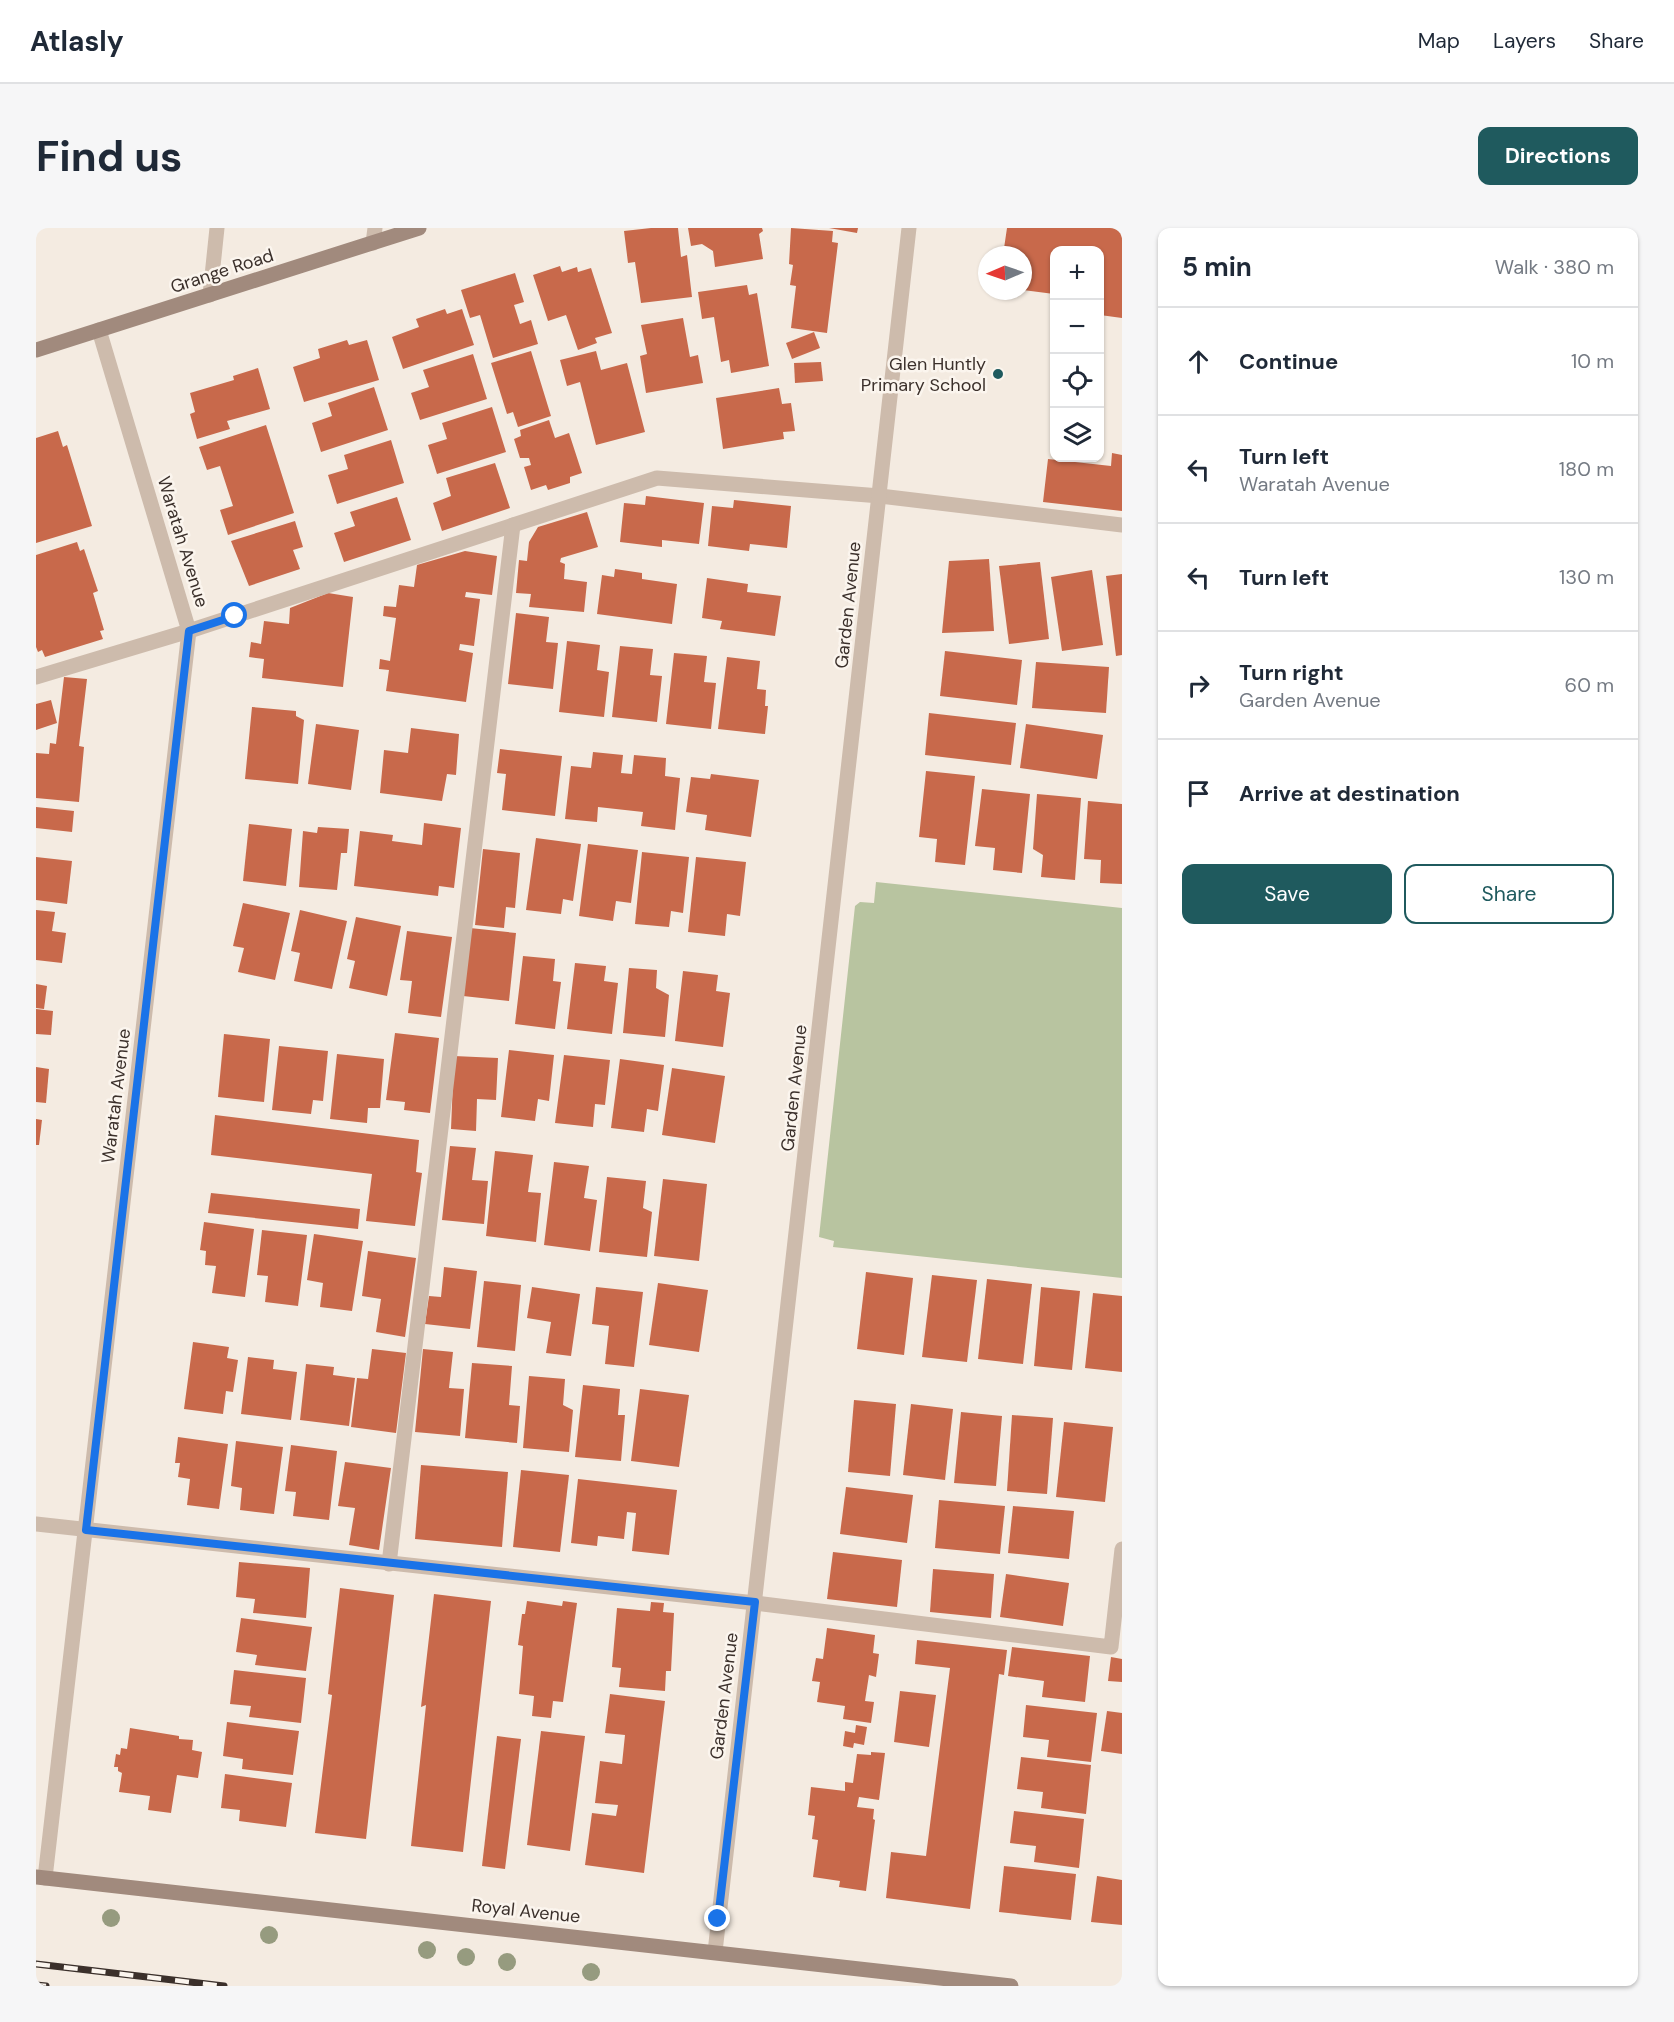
<!DOCTYPE html>
<html lang="en">
<head>
<meta charset="utf-8">
<style>
	body { margin:0; font-family:"DM Sans",sans-serif; background:#f6f6f7; color:#1f2937 }
	.controls { position:absolute; right:18px; top:18px; display:grid; overflow:hidden; border-radius:12px; box-shadow:0 2px 4px #0004 }
	.controls button { width:54px; height:54px; display:grid; place-items:center; padding:0; border:0; border-bottom:2px solid #e0e1e3; background:#fff; color:#1f2937; font:30px sans-serif }
	.compass { position:absolute; left:942px; top:18px; width:54px; height:54px; border-radius:50%; background:#fff; box-shadow:0 2px 4px #0004; rotate:268deg }
	.stop { position:absolute; width:18px; height:18px; margin:-14px; border:4px solid #1a73e8; border-radius:50%; background:#fff }
	.stop.end { background:#1a73e8; border-color:#fff; box-shadow:0 2px 6px #0008 }
	.list { margin:0; padding:0; list-style:none }
	h2 { display:flex; justify-content:space-between; align-items:center; height:78px; margin:0; padding:0 24px; font-size:26px }
	h2 small { font-size:20px; font-weight:400; color:#747a83 }
	.list li { display:grid; grid-template-columns:39px 1fr auto; gap:18px; align-items:center; box-sizing:border-box; height:108px; padding:0 24px; border-top:2px solid #e0e1e3 }
	.list b { display:block; font-size:22px; white-space:nowrap }
	.list p { margin:0; font-size:20px; white-space:nowrap; color:#747a83 }
	.list em { font-size:20px; font-style:normal; color:#747a83 }
	.actions { display:flex; gap:12px; padding:18px 24px }
	.actions a { flex:1; padding:14px 0; border:2px solid #1f5a5e; border-radius:12px; text-align:center; font-size:21px; color:#1f5a5e }
	.actions .main { background:#1f5a5e; color:#fff }
	.icon { flex:none; width:33px; height:33px; fill:none; stroke:currentColor; stroke-width:2; stroke-linecap:round; stroke-linejoin:round }
	.map { position:relative; flex:none; width:1086px; height:1758px; overflow:hidden; border-radius:12px }
	header { display:flex; align-items:center; gap:36px; box-sizing:border-box; height:84px; padding:0 30px; background:#fff; border-bottom:2px solid #e0e1e3 }
	header strong { font-size:28px }
	nav { display:flex; gap:33px; margin-inline-start:auto; font-size:21px }
	.intro { display:flex; align-items:center; justify-content:space-between; box-sizing:border-box; height:144px; padding:0 36px }
	h1 { margin:0; font-size:42px }
	.button { padding:15px 27px; border-radius:12px; background:#1f5a5e; color:#fff; font-size:21px; font-weight:700 }
	main { display:flex; gap:36px; padding:0 36px }
	aside { flex:1; background:#fff; border-radius:12px; box-shadow:0 2px 4px #0004 }
	.map>svg:first-child { display:block }
</style>
</head>
<body>
<header>
<strong>Atlasly</strong>
<nav><a>Map</a><a>Layers</a><a>Share</a></nav>
</header>
<div class="intro"><h1>Find us</h1><a class="button">Directions</a></div>
<main>
<div class="map">
<svg width="1086" height="1758" viewBox="0 0 1086 1758">
	<rect width="100%" height="100%" fill="#f4ebe1"/>
	<!-- green -->
	<polygon fill="#b8c4a0" points="840,654 1086,680 1086,1050 797,1019 798,1013 783,1009 819,678 824,674 838,675"/>
	<!-- building -->
	<g fill="#c8694b">
		<polygon points="615,0 642,0 645,29 651,27 656,69 605,75 599,34 592,35 588,3"/>
		<polygon points="652,0 726,0 727,3 723,6 727,31 679,39 677,23 666,16 655,18"/>
		<polygon points="755,0 797,3 796,14 802,15 791,105 755,100 760,58 754,57 757,37 753,36"/>
		<polygon points="793,0 822,0 821,5"/>
		<polygon points="971,0 1086,0 1086,90 1064,87 1064,22 1018,22 1018,66 987,62 987,27 967,27"/>
		<polygon points="524,38 526,44 541,39 542,44 555,40 576,105 559,110 561,115 542,122 530,87 512,93 497,47"/>
		<polygon points="479,45 488,74 478,77 484,96 495,92 502,116 457,130 444,87 434,90 425,62"/>
		<polygon points="711,57 713,67 721,65 733,138 695,145 693,132 685,134 678,89 666,91 662,64"/>
		<polygon points="409,81 411,86 426,81 438,117 367,141 356,109 383,99 380,91"/>
		<polygon points="647,90 654,129 662,127 667,155 610,165 604,128 611,126 605,97"/>
		<polygon points="778,104 784,120 756,131 750,115"/>
		<polygon points="311,112 313,117 331,112 343,152 268,174 257,139 284,130 282,121"/>
		<polygon points="495,123 515,188 482,199 477,184 471,186 455,135"/>
		<polygon points="560,123 565,142 591,135 609,204 560,217 544,154 531,158 524,132"/>
		<polygon points="437,126 451,171 384,192 375,165 393,159 387,142"/>
		<polygon points="785,134 787,153 759,155 758,135"/>
		<polygon points="222,140 234,181 191,193 194,201 161,211 154,186 159,184 154,165 198,152 197,148"/>
		<polygon points="338,159 352,202 285,224 276,195 296,188 292,175"/>
		<polygon points="743,160 746,176 755,175 759,203 747,204 748,211 687,221 680,170"/>
		<polygon points="456,179 470,224 401,246 392,217 411,211 406,195"/>
		<polygon points="513,192 519,210 533,205 546,245 534,249 534,255 512,262 510,257 495,262 488,239 495,237 493,230 484,230 478,211 485,208 484,202"/>
		<polygon points="230,197 258,285 192,307 184,282 197,278 184,238 171,242 163,219"/>
		<polygon points="22,203 27,219 31,217 56,298 0,315 0,210"/>
		<polygon points="355,212 368,255 301,276 292,247 312,241 308,227"/>
		<polygon points="1076,225 1086,227 1086,283 1007,274 1012,231 1075,238"/>
		<polygon points="459,235 474,280 406,303 397,275 415,268 410,250"/>
		<polygon points="610,268 668,275 663,316 626,312 626,319 584,314 588,275 609,277"/>
		<polygon points="361,269 375,312 308,334 298,305 319,298 314,284"/>
		<polygon points="698,272 755,278 751,320 714,316 713,323 672,318 676,278 697,280"/>
		<polygon points="551,284 562,319 525,330 524,334 529,336 528,351 551,354 548,384 493,379 495,366 480,365 483,332 491,333 493,314 502,299"/>
		<polygon points="259,293 267,319 257,322 264,341 213,358 195,313"/>
		<polygon points="41,314 44,323 48,321 62,363 57,365 68,402 64,403 67,411 9,429 6,422 2,424 0,419 0,327"/>
		<polygon points="429,323 461,328 456,367 430,364 429,369 444,371 438,418 424,416 423,422 437,425 430,474 350,463 353,442 343,441 344,431 354,433 360,390 347,388 348,378 360,379 363,357 378,359 381,337"/>
		<polygon points="953,331 958,403 906,405 913,333"/>
		<polygon points="1004,334 1013,411 973,416 963,338"/>
		<polygon points="579,341 606,345 606,351 641,356 636,396 561,386 566,347 578,349"/>
		<polygon points="1056,342 1067,417 1026,423 1015,349"/>
		<polygon points="1086,346 1086,427 1080,428 1070,348"/>
		<polygon points="671,350 712,356 711,364 745,368 739,408 684,401 686,393 666,390"/>
		<polygon points="292,365 317,369 307,459 226,450 228,431 213,429 215,414 225,416 228,393 253,396 254,380"/>
		<polygon points="480,385 513,389 510,414 522,415 517,461 472,456"/>
		<polygon points="531,413 564,417 561,442 573,444 568,489 523,484"/>
		<polygon points="584,418 617,421 614,447 626,448 621,494 576,489"/>
		<polygon points="909,423 986,432 981,477 904,468"/>
		<polygon points="638,425 671,428 668,454 680,455 675,501 630,496"/>
		<polygon points="691,429 724,433 721,461 730,462 729,478 732,478 729,506 682,501"/>
		<polygon points="1000,434 1073,439 1070,485 996,480"/>
		<polygon points="28,449 51,451 43,518 48,519 43,574 0,570 0,525 13,526 14,515 20,516"/>
		<polygon points="15,472 21,495 0,502 0,476"/>
		<polygon points="216,479 260,483 260,488 268,492 262,556 209,551"/>
		<polygon points="893,485 980,495 975,537 889,527"/>
		<polygon points="280,496 323,502 315,562 272,556"/>
		<polygon points="990,496 1067,507 1061,551 984,540"/>
		<polygon points="375,500 423,506 420,547 411,546 406,573 344,565 348,522 372,525"/>
		<polygon points="464,521 526,528 519,588 466,582 470,546 461,545"/>
		<polygon points="557,524 587,527 585,545 596,546 598,527 630,530 629,548 644,550 639,602 605,598 607,584 562,579 561,594 529,591 535,538 555,540"/>
		<polygon points="890,543 939,548 929,637 899,634 901,611 883,609"/>
		<polygon points="675,546 723,552 715,609 669,602 671,587 650,584 655,549 674,551"/>
		<polygon points="946,561 994,566 986,645 957,642 959,620 939,618"/>
		<polygon points="1001,566 1045,570 1039,652 1005,649 1007,627 997,621"/>
		<polygon points="1052,573 1086,576 1086,656 1064,655 1065,632 1048,631"/>
		<polygon points="0,579 38,583 36,604 0,600"/>
		<polygon points="388,595 425,600 418,660 403,658 402,668 318,658 324,603 357,607 356,613 386,617"/>
		<polygon points="213,596 256,601 250,658 207,653"/>
		<polygon points="282,599 313,601 311,625 305,625 301,662 263,659 267,603 281,605"/>
		<polygon points="500,610 545,616 537,673 527,671 525,686 490,682"/>
		<polygon points="552,616 602,622 595,675 580,673 577,693 543,688"/>
		<polygon points="447,621 484,625 479,680 470,679 468,700 439,697"/>
		<polygon points="606,624 653,629 647,685 635,683 633,699 599,696"/>
		<polygon points="0,629 36,633 31,676 0,672"/>
		<polygon points="660,629 710,634 704,688 691,686 689,708 652,704"/>
		<polygon points="207,675 254,685 239,752 202,744 208,720 197,718"/>
		<polygon points="0,682 19,684 16,703 30,705 26,735 0,732"/>
		<polygon points="264,682 311,693 296,761 258,753 264,725 255,723"/>
		<polygon points="320,689 365,698 351,768 313,760 319,733 311,731"/>
		<polygon points="434,700 480,705 473,773 427,768"/>
		<polygon points="371,703 416,709 405,789 372,785 376,753 364,752"/>
		<polygon points="487,728 519,731 517,753 525,754 519,801 479,796"/>
		<polygon points="539,735 570,738 568,753 582,755 576,806 531,801"/>
		<polygon points="593,740 621,742 620,760 633,767 629,809 587,805"/>
		<polygon points="647,743 682,747 680,763 694,765 687,819 639,813"/>
		<polygon points="0,756 11,758 8,781 0,780"/>
		<polygon points="0,781 17,783 15,807 0,806"/>
		<polygon points="359,805 403,810 394,885 368,882 369,874 350,872"/>
		<polygon points="188,806 234,811 228,874 182,869"/>
		<polygon points="243,818 292,823 287,873 277,872 275,886 236,882"/>
		<polygon points="473,822 518,827 513,873 502,871 499,893 465,889"/>
		<polygon points="301,826 348,831 344,880 332,880 331,895 294,891"/>
		<polygon points="528,827 574,832 569,877 559,876 557,899 519,895"/>
		<polygon points="418,828 462,830 460,872 441,871 440,903 415,901"/>
		<polygon points="584,831 628,837 622,883 611,881 608,904 575,900"/>
		<polygon points="0,839 13,841 10,875 0,874"/>
		<polygon points="636,840 689,848 679,915 626,907"/>
		<polygon points="179,887 383,912 380,944 386,945 379,998 330,993 336,946 175,927"/>
		<polygon points="0,891 6,892 3,917 0,917"/>
		<polygon points="414,918 440,920 436,952 452,953 448,996 406,992"/>
		<polygon points="459,923 497,927 492,964 505,965 500,1014 450,1008"/>
		<polygon points="518,934 553,938 548,970 561,972 554,1023 508,1017"/>
		<polygon points="571,949 610,953 607,980 616,984 611,1029 563,1024"/>
		<polygon points="627,951 671,956 663,1033 618,1028"/>
		<polygon points="175,965 324,981 322,1001 172,985"/>
		<polygon points="168,994 218,1001 209,1069 176,1065 180,1038 169,1037 170,1023 164,1022"/>
		<polygon points="226,1002 271,1007 262,1078 229,1074 232,1048 221,1047"/>
		<polygon points="278,1006 327,1013 316,1083 284,1079 287,1055 271,1052"/>
		<polygon points="332,1023 380,1030 369,1109 340,1104 345,1071 326,1068"/>
		<polygon points="408,1039 441,1043 434,1101 389,1096 393,1068 405,1069"/>
		<polygon points="830,1044 877,1050 868,1127 821,1121"/>
		<polygon points="896,1047 941,1052 931,1134 886,1129"/>
		<polygon points="951,1051 996,1056 987,1136 942,1131"/>
		<polygon points="448,1053 485,1057 479,1123 441,1119"/>
		<polygon points="622,1055 672,1062 663,1124 613,1117"/>
		<polygon points="496,1059 544,1066 535,1128 510,1125 515,1094 491,1090"/>
		<polygon points="560,1059 607,1064 598,1139 569,1136 573,1098 556,1096"/>
		<polygon points="1005,1059 1044,1063 1036,1142 998,1138"/>
		<polygon points="1057,1065 1086,1068 1086,1144 1049,1140"/>
		<polygon points="157,1114 193,1119 191,1130 202,1132 197,1164 190,1163 187,1186 148,1181"/>
		<polygon points="336,1121 370,1125 360,1205 315,1199 321,1150 332,1151"/>
		<polygon points="387,1121 417,1124 413,1160 428,1161 424,1208 379,1204"/>
		<polygon points="212,1129 238,1132 237,1141 261,1144 255,1192 205,1186"/>
		<polygon points="436,1135 476,1138 473,1177 484,1178 481,1215 429,1210"/>
		<polygon points="270,1136 298,1139 297,1147 319,1150 313,1198 264,1192"/>
		<polygon points="493,1148 529,1151 527,1177 537,1182 533,1224 487,1220"/>
		<polygon points="547,1157 584,1161 582,1187 589,1187 585,1233 539,1229"/>
		<polygon points="604,1161 653,1167 643,1239 595,1233"/>
		<polygon points="818,1172 860,1176 854,1248 812,1244"/>
		<polygon points="875,1176 917,1181 909,1252 867,1247"/>
		<polygon points="925,1184 966,1188 960,1258 918,1255"/>
		<polygon points="976,1187 1017,1190 1011,1266 971,1263"/>
		<polygon points="1028,1194 1077,1199 1069,1274 1020,1269"/>
		<polygon points="142,1209 192,1216 183,1281 151,1277 154,1251 142,1249 144,1235 139,1235"/>
		<polygon points="200,1213 247,1219 238,1286 204,1282 206,1260 195,1258"/>
		<polygon points="255,1217 301,1223 293,1292 257,1288 260,1264 249,1263"/>
		<polygon points="309,1234 355,1240 343,1322 313,1317 319,1280 302,1278"/>
		<polygon points="385,1237 472,1244 466,1319 379,1311"/>
		<polygon points="485,1242 533,1247 524,1324 477,1319"/>
		<polygon points="542,1251 641,1262 633,1327 596,1323 600,1285 591,1284 588,1311 562,1308 561,1318 535,1315"/>
		<polygon points="810,1259 877,1267 871,1315 804,1306"/>
		<polygon points="903,1272 969,1278 964,1326 899,1320"/>
		<polygon points="977,1278 1038,1283 1033,1331 972,1325"/>
		<polygon points="797,1324 866,1332 861,1379 791,1371"/>
		<polygon points="203,1334 274,1340 270,1390 217,1385 219,1371 200,1369"/>
		<polygon points="897,1341 958,1346 955,1390 894,1384"/>
		<polygon points="970,1346 1033,1355 1027,1398 964,1389"/>
		<polygon points="304,1360 358,1367 330,1611 279,1605 296,1467 292,1466"/>
		<polygon points="398,1366 455,1373 427,1624 375,1618 390,1477 385,1479"/>
		<polygon points="491,1373 526,1378 527,1373 541,1375 527,1474 517,1473 515,1490 496,1488 498,1468 483,1466 487,1418 482,1417 486,1386 489,1386"/>
		<polygon points="615,1374 628,1375 627,1384 638,1385 635,1443 630,1443 629,1463 583,1459 585,1440 576,1439 581,1380 614,1383"/>
		<polygon points="205,1390 276,1399 270,1443 219,1437 221,1427 200,1424"/>
		<polygon points="791,1400 839,1407 837,1425 843,1426 840,1449 833,1447 829,1473 838,1474 835,1495 807,1491 809,1478 781,1474 784,1454 776,1453 780,1430 787,1431"/>
		<polygon points="881,1412 971,1422 968,1447 963,1446 934,1681 850,1670 855,1624 890,1628 914,1440 879,1436"/>
		<polygon points="976,1419 1054,1428 1049,1474 1006,1469 1008,1453 972,1448"/>
		<polygon points="1075,1429 1086,1431 1086,1454 1072,1453"/>
		<polygon points="198,1442 270,1450 265,1495 213,1489 215,1478 194,1476"/>
		<polygon points="864,1463 900,1467 893,1519 858,1514"/>
		<polygon points="574,1466 629,1473 608,1645 549,1637 556,1585 580,1588 582,1577 559,1575 564,1533 586,1536 589,1507 569,1505"/>
		<polygon points="990,1477 1061,1485 1055,1534 1011,1529 1013,1512 987,1509"/>
		<polygon points="1071,1483 1086,1485 1086,1526 1065,1523"/>
		<polygon points="191,1494 263,1503 257,1547 206,1541 207,1531 187,1528"/>
		<polygon points="820,1497 831,1499 828,1517 818,1515 817,1520 807,1518 809,1503 819,1505"/>
		<polygon points="94,1500 143,1508 143,1511 157,1512 156,1522 166,1524 162,1550 141,1547 135,1585 112,1582 114,1568 83,1564 86,1545 82,1543 82,1539 78,1539 80,1526 84,1527 85,1520 91,1521"/>
		<polygon points="505,1503 549,1508 534,1623 491,1617"/>
		<polygon points="461,1508 485,1511 469,1641 446,1638"/>
		<polygon points="835,1524 849,1525 843,1572 823,1569 821,1579 838,1581 837,1591 839,1592 830,1663 803,1659 804,1653 777,1649 782,1612 776,1611 779,1588 772,1587 775,1559 809,1563 809,1554 817,1555 821,1526 835,1527"/>
		<polygon points="985,1529 1055,1537 1050,1586 1005,1580 1007,1564 981,1561"/>
		<polygon points="189,1546 256,1555 250,1599 203,1593 204,1582 185,1580"/>
		<polygon points="978,1583 1048,1591 1043,1640 998,1634 1000,1618 974,1615"/>
		<polygon points="968,1638 1040,1646 1035,1692 963,1684"/>
		<polygon points="1061,1648 1086,1652 1086,1697 1055,1694"/>
	</g>
	<g fill="none" stroke-linecap="round" stroke-linejoin="round">
		<!-- lane -->
		<g stroke="#cdbbac" stroke-width="15">
			<polyline points="337,15 339,0"/>
			<polyline points="174,67 181,0"/>
			<polyline points="0,449 153,403 621,250 844,268 1086,297"/>
			<polyline points="0,1296 719,1375 1075,1419 1086,1321"/>
			<polyline points="353,1336 477,297"/>
		</g>
		<!-- street -->
		<g stroke="#cdbbac" stroke-width="15">
			<polyline points="9,1650 153,403 63,102"/>
			<polyline points="679,1724 873,0"/>
		</g>
		<!-- secondary -->
		<g stroke="#a18a7d" stroke-width="15">
			<polyline points="0,122 383,0"/>
			<polyline points="0,1649 975,1758"/>
		</g>
		<defs>
			<g id="rail">
				<polyline points="0,1736 188,1758"/>
				<polyline points="0,1757 10,1758"/>
			</g>
		</defs>
		<!-- rail casing -->
		<use href="#rail" stroke="#3b302b" stroke-width="7"/>
		<!-- rail -->
		<use href="#rail" stroke="#fbf5ee" stroke-width="4.5" stroke-dasharray="14" stroke-linecap="butt"/>
	</g>
	<!-- trees -->
	<g fill="#969b7f">
		<circle cx="75" cy="1690" r="9"/>
		<circle cx="233" cy="1707" r="9"/>
		<circle cx="391" cy="1722" r="9"/>
		<circle cx="430" cy="1729" r="9"/>
		<circle cx="471" cy="1734" r="9"/>
		<circle cx="555" cy="1744" r="9"/>
	</g>
	<g fill="none" stroke-linecap="round" stroke-linejoin="round">
		<!-- route -->
		<polyline stroke="#1a73e8" stroke-width="8" points="199,388 153,403 50,1302 719,1374 682,1691"/>
	</g>
	<!-- markers -->
	<circle fill="#1f5a5e" stroke="#fbf5ee" stroke-width="2" cx="962" cy="146" r="6"/>
	<g text-anchor="middle" stroke-width="5" stroke-linejoin="round" paint-order="stroke">
		<!-- street labels -->
		<g font-size="18" fill="#3b302b" stroke="#fbf5ee">
			<text transform="translate(186 43) rotate(-18)" y="6">Grange Road</text>
			<text transform="translate(147 314) rotate(73)" y="6">Waratah Avenue</text>
			<text transform="translate(812 377) rotate(-84)" y="6">Garden Avenue</text>
			<text transform="translate(758 860) rotate(-84)" y="6">Garden Avenue</text>
			<text transform="translate(80 868) rotate(-83)" y="6">Waratah Avenue</text>
			<text transform="translate(688 1468) rotate(-83)" y="6">Garden Avenue</text>
			<text transform="translate(490 1683) rotate(6)" y="6">Royal Avenue</text>
		</g>
		<!-- poi labels -->
		<g font-size="18" fill="#3b302b" stroke="#fbf5ee" text-anchor="end">
			<text x="950" y="142">Glen Huntly<tspan x="950" dy="21">Primary School</tspan></text>
		</g>
	</g>
</svg>
<div class="controls">
<button>+</button>
<button>−</button>
<button><svg class="icon" aria-label="locate" viewBox="0 0 24 24"><circle cx="12" cy="12" r="6"/><path d="M12 2v4M12 18v4M2 12h4M18 12h4"/></svg></button>
<button><svg class="icon" aria-label="layers" viewBox="0 0 24 24"><path d="M12 4l9 5-9 5-9-5zM3 14l9 5 9-5"/></svg></button>
</div>
<svg class="compass" viewBox="-18 -18 36 36"><path d="M0-13l5 13h-10z" fill="#e53935"/><path d="M0 13l5-13h-10z" fill="#747a83"/></svg>
<div class="stop" style="left:199px;top:388px"></div>
<div class="stop end" style="left:682px;top:1691px"></div>
</div>
<aside>
<h2>5 min<small>Walk · 380 m</small></h2>
<ul class="list">
<li><svg class="icon" aria-label="ahead" viewBox="0 0 24 24"><path d="M12 20V5M6 11l6-6 6 6"/></svg><div><b>Continue</b></div><em>10 m</em></li>
<li><svg class="icon" aria-label="left" viewBox="0 0 24 24"><path d="M17 20v-9H6M10 6l-5 5 5 5"/></svg><div><b>Turn left</b><p>Waratah Avenue</p></div><em>180 m</em></li>
<li><svg class="icon" aria-label="left" viewBox="0 0 24 24"><path d="M17 20v-9H6M10 6l-5 5 5 5"/></svg><div><b>Turn left</b></div><em>130 m</em></li>
<li><svg class="icon" aria-label="right" viewBox="0 0 24 24"><path d="M7 20v-9h11M14 6l5 5-5 5"/></svg><div><b>Turn right</b><p>Garden Avenue</p></div><em>60 m</em></li>
<li><svg class="icon" aria-label="arrive" viewBox="0 0 24 24"><path d="M6 21V4h12l-3 4 3 4H6"/></svg><div><b>Arrive at destination</b></div></li>
</ul>
<div class="actions"><a class="main">Save</a><a>Share</a></div>
</aside>
</main>
</body>
</html>
